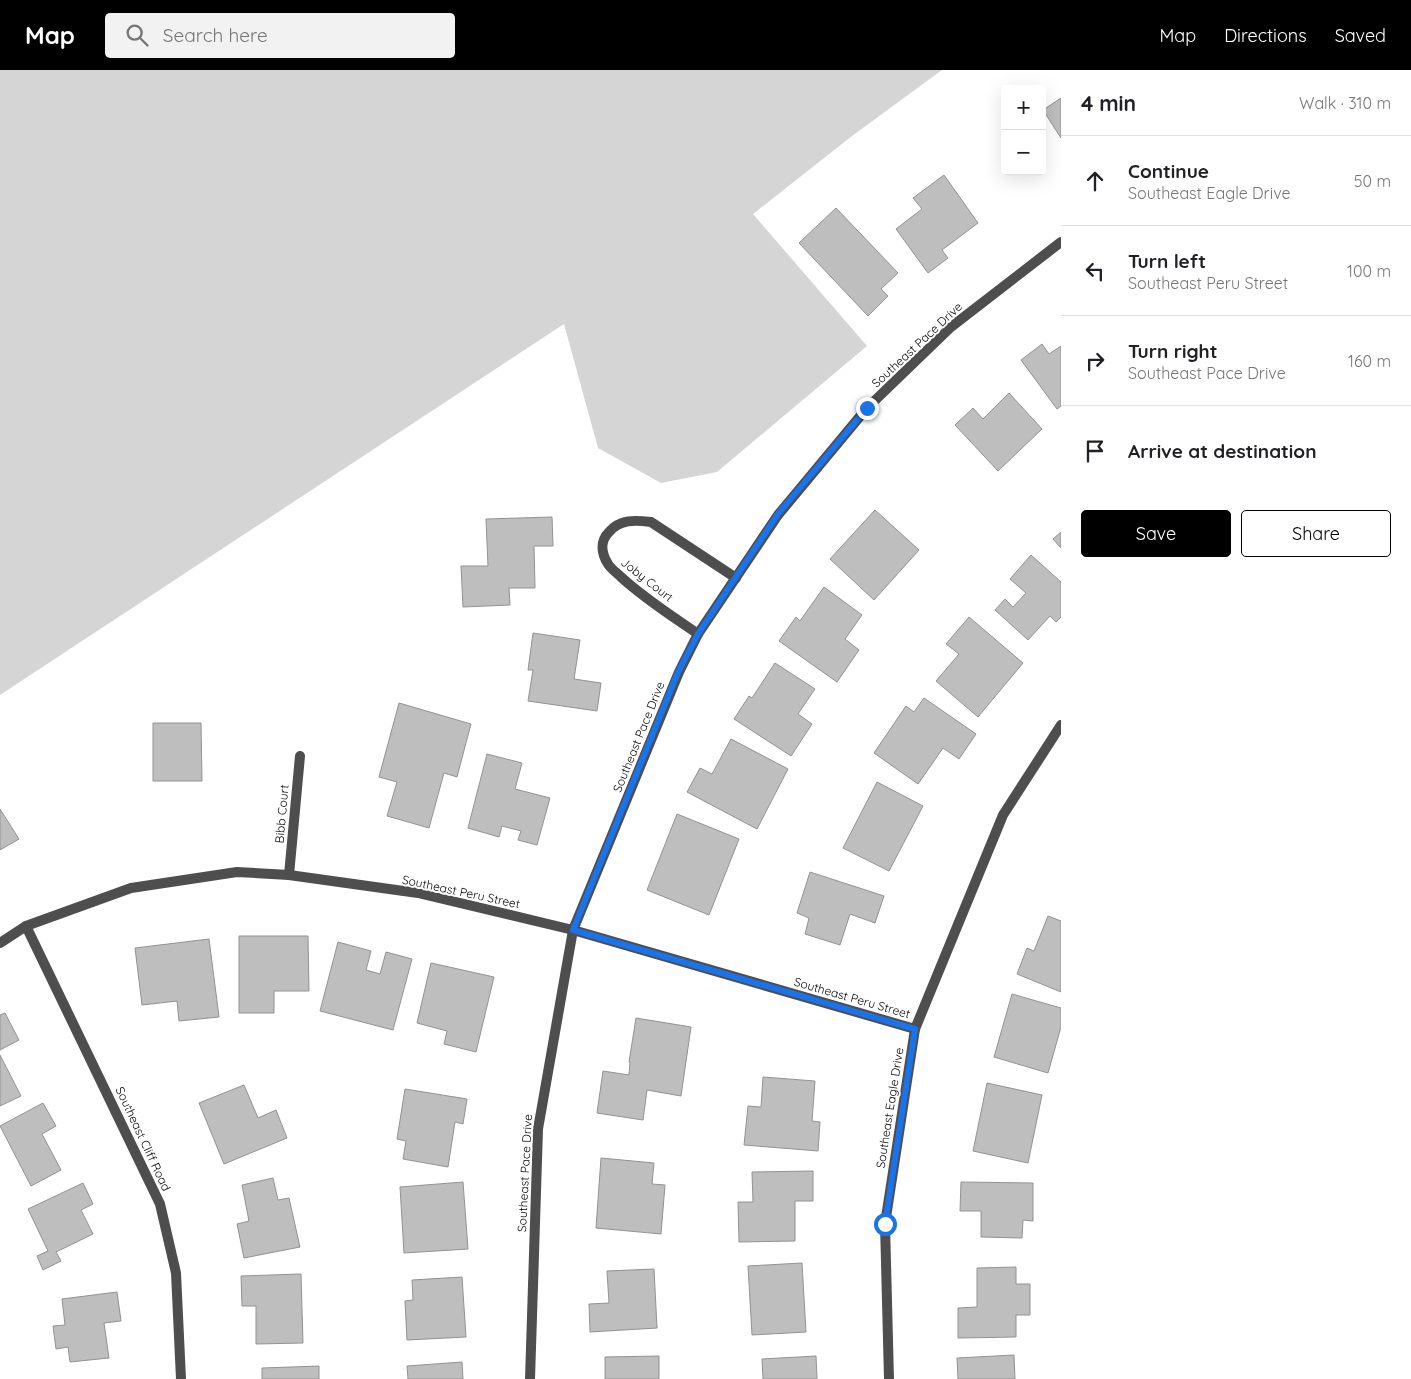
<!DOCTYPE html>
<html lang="en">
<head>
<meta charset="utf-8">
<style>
	body { margin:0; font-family:Quicksand,sans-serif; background:#f2f2f2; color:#202124 }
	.controls { position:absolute; right:15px; top:15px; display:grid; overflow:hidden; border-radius:5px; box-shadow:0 5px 20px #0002 }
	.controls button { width:45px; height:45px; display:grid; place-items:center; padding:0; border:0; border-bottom:1px solid #e0e0e0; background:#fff; color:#202124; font:25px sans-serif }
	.stop { position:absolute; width:15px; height:15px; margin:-11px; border:4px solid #1a73e8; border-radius:50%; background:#fff }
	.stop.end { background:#1a73e8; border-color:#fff; box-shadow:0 1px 5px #0008 }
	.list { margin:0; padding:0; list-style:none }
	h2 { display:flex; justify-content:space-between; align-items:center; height:65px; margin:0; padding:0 20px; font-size:21px }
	h2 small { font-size:16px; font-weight:400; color:#757577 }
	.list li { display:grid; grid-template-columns:32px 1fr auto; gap:15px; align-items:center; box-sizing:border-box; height:90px; padding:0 20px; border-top:1px solid #e0e0e0 }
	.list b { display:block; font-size:19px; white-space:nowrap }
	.list p { margin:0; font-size:16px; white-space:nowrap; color:#757577 }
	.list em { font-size:16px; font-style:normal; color:#757577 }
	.actions { display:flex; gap:10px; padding:15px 20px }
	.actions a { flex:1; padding:11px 0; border:1px solid #000; border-radius:5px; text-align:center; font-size:18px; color:#000 }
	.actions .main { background:#000; color:#fff }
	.icon { flex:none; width:28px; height:28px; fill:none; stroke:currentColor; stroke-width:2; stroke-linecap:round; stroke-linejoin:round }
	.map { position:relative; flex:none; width:1061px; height:1309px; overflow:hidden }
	header { display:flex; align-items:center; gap:30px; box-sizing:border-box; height:70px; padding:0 25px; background:#000; color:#fff }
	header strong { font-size:24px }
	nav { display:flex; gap:28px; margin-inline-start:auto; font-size:18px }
	.search { width:350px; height:45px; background:#f2f2f2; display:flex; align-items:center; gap:12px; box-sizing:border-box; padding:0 18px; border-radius:5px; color:#757577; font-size:19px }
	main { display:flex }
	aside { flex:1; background:#fff }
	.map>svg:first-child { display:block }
</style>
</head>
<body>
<header>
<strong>Map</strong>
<div class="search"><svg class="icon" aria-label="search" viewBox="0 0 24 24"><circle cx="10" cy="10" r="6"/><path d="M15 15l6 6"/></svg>Search here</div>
<nav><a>Map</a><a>Directions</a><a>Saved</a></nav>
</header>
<main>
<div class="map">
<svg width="1061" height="1309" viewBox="0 0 1061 1309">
	<rect width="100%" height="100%" fill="#fff"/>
	<!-- green -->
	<polygon fill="#d5d5d5" points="0,0 942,0 852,66 753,144 867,276 717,402 661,413 598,378 564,254 0,625"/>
	<!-- building -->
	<g fill="#bebebe" stroke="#929292">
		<polygon points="1061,28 1061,68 1043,40"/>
		<polygon points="944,105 978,153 942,180 948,188 928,203 896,159 922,139 913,128"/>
		<polygon points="836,138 898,203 881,219 888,226 868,246 799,173"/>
		<polygon points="1042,274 1049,284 1061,276 1061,336 1057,339 1021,290"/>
		<polygon points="1009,323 1042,359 998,401 955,355 973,338 983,349"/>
		<polygon points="875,440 919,480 874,530 830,489"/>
		<polygon points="552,447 553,476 534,476 535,518 509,518 510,535 463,537 461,496 488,496 486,449"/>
		<polygon points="1061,462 1061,478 1053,469"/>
		<polygon points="1031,485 1061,512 1061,547 1056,552 1050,546 1028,570 995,540 1005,529 1013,537 1026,523 1010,509"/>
		<polygon points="824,517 862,545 845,569 859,580 837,612 779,571 796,547 800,551"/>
		<polygon points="969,547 1023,593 978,647 936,611 959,584 946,574"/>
		<polygon points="533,563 580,570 574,609 601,613 597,641 528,631 533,600 528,600"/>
		<polygon points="775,593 815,619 798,644 812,654 791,686 734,649 749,626 752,628"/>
		<polygon points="924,628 976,664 959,689 943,678 918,714 874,683 906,636 914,642"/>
		<polygon points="399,633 471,654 457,707 444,703 429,758 387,746 397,712 379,707"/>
		<polygon points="153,653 201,653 202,711 153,711"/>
		<polygon points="731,669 788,699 757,759 687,722 700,698 712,704"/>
		<polygon points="487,684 522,693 515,719 550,728 537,775 518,770 521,761 502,756 499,767 468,758"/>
		<polygon points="877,712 923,736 889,801 843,778"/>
		<polygon points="0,739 19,769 0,780"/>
		<polygon points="677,744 739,769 709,845 647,820"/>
		<polygon points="810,802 884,826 875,853 850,844 840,875 805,864 809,848 797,843"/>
		<polygon points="1048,846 1061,851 1061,922 1017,904 1027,878 1034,881"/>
		<polygon points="239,866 308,866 309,921 274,921 274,943 239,943"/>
		<polygon points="209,869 219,947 179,951 177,931 142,935 135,878"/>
		<polygon points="338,872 371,881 366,900 380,904 386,882 412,889 393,960 320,941"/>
		<polygon points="431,893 494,907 476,982 444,974 447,961 417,953"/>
		<polygon points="1012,924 1061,938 1061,957 1048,1003 994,987"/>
		<polygon points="5,943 19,970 0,980 0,945"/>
		<polygon points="636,948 691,957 681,1026 647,1020 643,1050 597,1043 603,1001 629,1005 630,992 629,992"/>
		<polygon points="0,985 21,1026 0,1036"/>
		<polygon points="763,1007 815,1011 812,1051 820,1052 818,1081 744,1075 748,1036 761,1037"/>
		<polygon points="987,1013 1042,1025 1028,1093 973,1081"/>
		<polygon points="244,1015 258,1048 276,1040 287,1068 224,1094 199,1033"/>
		<polygon points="405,1019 467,1029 463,1054 455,1052 448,1097 403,1089 406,1071 397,1069"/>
		<polygon points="43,1033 56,1056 42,1064 61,1100 31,1116 0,1056"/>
		<polygon points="601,1088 654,1093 652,1114 665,1115 661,1164 596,1158"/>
		<polygon points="813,1101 813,1131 795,1131 795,1171 739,1172 738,1132 753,1132 752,1102"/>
		<polygon points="273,1108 278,1130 289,1128 300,1177 244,1188 237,1154 249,1151 242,1115"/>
		<polygon points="463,1112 468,1179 404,1183 400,1117"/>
		<polygon points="961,1112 1033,1113 1033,1151 1023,1150 1022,1168 981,1167 981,1141 960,1141"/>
		<polygon points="83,1113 93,1134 81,1140 93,1164 56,1182 61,1191 43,1200 37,1186 48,1181 28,1139"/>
		<polygon points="802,1193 806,1262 752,1265 748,1196"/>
		<polygon points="1016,1197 1016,1214 1030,1214 1030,1245 1016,1245 1016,1267 958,1268 958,1238 977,1237 977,1198"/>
		<polygon points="654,1199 657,1258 590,1262 589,1234 609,1233 607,1201"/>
		<polygon points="301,1204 303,1273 256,1274 256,1236 242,1236 241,1206"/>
		<polygon points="462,1207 466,1267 407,1270 405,1231 413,1230 412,1210"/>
		<polygon points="117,1222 121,1251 104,1253 109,1288 70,1292 68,1277 56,1279 53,1256 65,1255 62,1229"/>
		<polygon points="1014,1285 1015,1309 958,1309 957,1288"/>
		<polygon points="659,1286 659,1309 605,1309 605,1287"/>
		<polygon points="816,1286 817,1309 763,1309 762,1289"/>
		<polygon points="462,1292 463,1309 408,1309 407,1296"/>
		<polygon points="319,1296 319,1309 262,1309 262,1298"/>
	</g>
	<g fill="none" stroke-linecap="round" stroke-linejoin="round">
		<!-- street -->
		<g stroke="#4e4e4e" stroke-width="10">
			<path d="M698 564C672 546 645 529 621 507 617 503 611 499 608 494 601 483 600 471 609 462 620 449 635 450 651 452L736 508"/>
			<polyline points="289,805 300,686"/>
			<polyline points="26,856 160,1134 176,1203 181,1309"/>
			<polyline points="0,873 26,856 131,818 237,802 289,805 418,823 573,860 915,959"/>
			<polyline points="530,1309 538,1059 573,860 679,602 698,564 778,445 867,338 951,257 1061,172"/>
			<polyline points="889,1309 885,1154 915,959 1003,745 1061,655"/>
		</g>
	</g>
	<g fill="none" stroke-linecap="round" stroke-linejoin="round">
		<!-- route -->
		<polyline stroke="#1a73e8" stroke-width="6" points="867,338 778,444 698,564 678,602 573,860 915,959 885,1154"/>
	</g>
	<g text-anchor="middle" stroke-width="4" stroke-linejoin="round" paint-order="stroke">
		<!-- street labels -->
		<g font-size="12" fill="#000" stroke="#fff">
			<text transform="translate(917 275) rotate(-43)" y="4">Southeast Pace Drive</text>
			<text transform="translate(647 510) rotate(38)" y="4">Joby Court</text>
			<text transform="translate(639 667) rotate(-68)" y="4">Southeast Pace Drive</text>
			<text transform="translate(282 744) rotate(-85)" y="4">Bibb Court</text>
			<text transform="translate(461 822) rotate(12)" y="4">Southeast Peru Street</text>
			<text transform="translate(852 928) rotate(16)" y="4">Southeast Peru Street</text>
			<text transform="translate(890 1038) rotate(-81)" y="4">Southeast Eagle Drive</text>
			<text transform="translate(143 1069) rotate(65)" y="4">Southeast Cliff Road</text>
			<text transform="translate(525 1103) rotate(-87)" y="4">Southeast Pace Drive</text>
		</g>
	</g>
</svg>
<div class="controls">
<button>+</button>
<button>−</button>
</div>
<div class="stop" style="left:885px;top:1154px"></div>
<div class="stop end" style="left:867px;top:338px"></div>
</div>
<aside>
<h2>4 min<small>Walk · 310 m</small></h2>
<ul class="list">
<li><svg class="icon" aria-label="ahead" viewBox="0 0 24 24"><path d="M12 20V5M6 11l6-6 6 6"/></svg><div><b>Continue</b><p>Southeast Eagle Drive</p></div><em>50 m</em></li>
<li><svg class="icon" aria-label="left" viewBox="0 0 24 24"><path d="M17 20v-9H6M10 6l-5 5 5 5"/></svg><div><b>Turn left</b><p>Southeast Peru Street</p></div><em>100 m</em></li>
<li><svg class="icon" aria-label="right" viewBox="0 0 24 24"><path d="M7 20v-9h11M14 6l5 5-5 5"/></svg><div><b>Turn right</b><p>Southeast Pace Drive</p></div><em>160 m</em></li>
<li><svg class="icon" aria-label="arrive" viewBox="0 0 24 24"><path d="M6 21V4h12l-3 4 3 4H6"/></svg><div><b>Arrive at destination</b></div></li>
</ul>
<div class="actions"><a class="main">Save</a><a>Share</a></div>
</aside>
</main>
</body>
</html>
